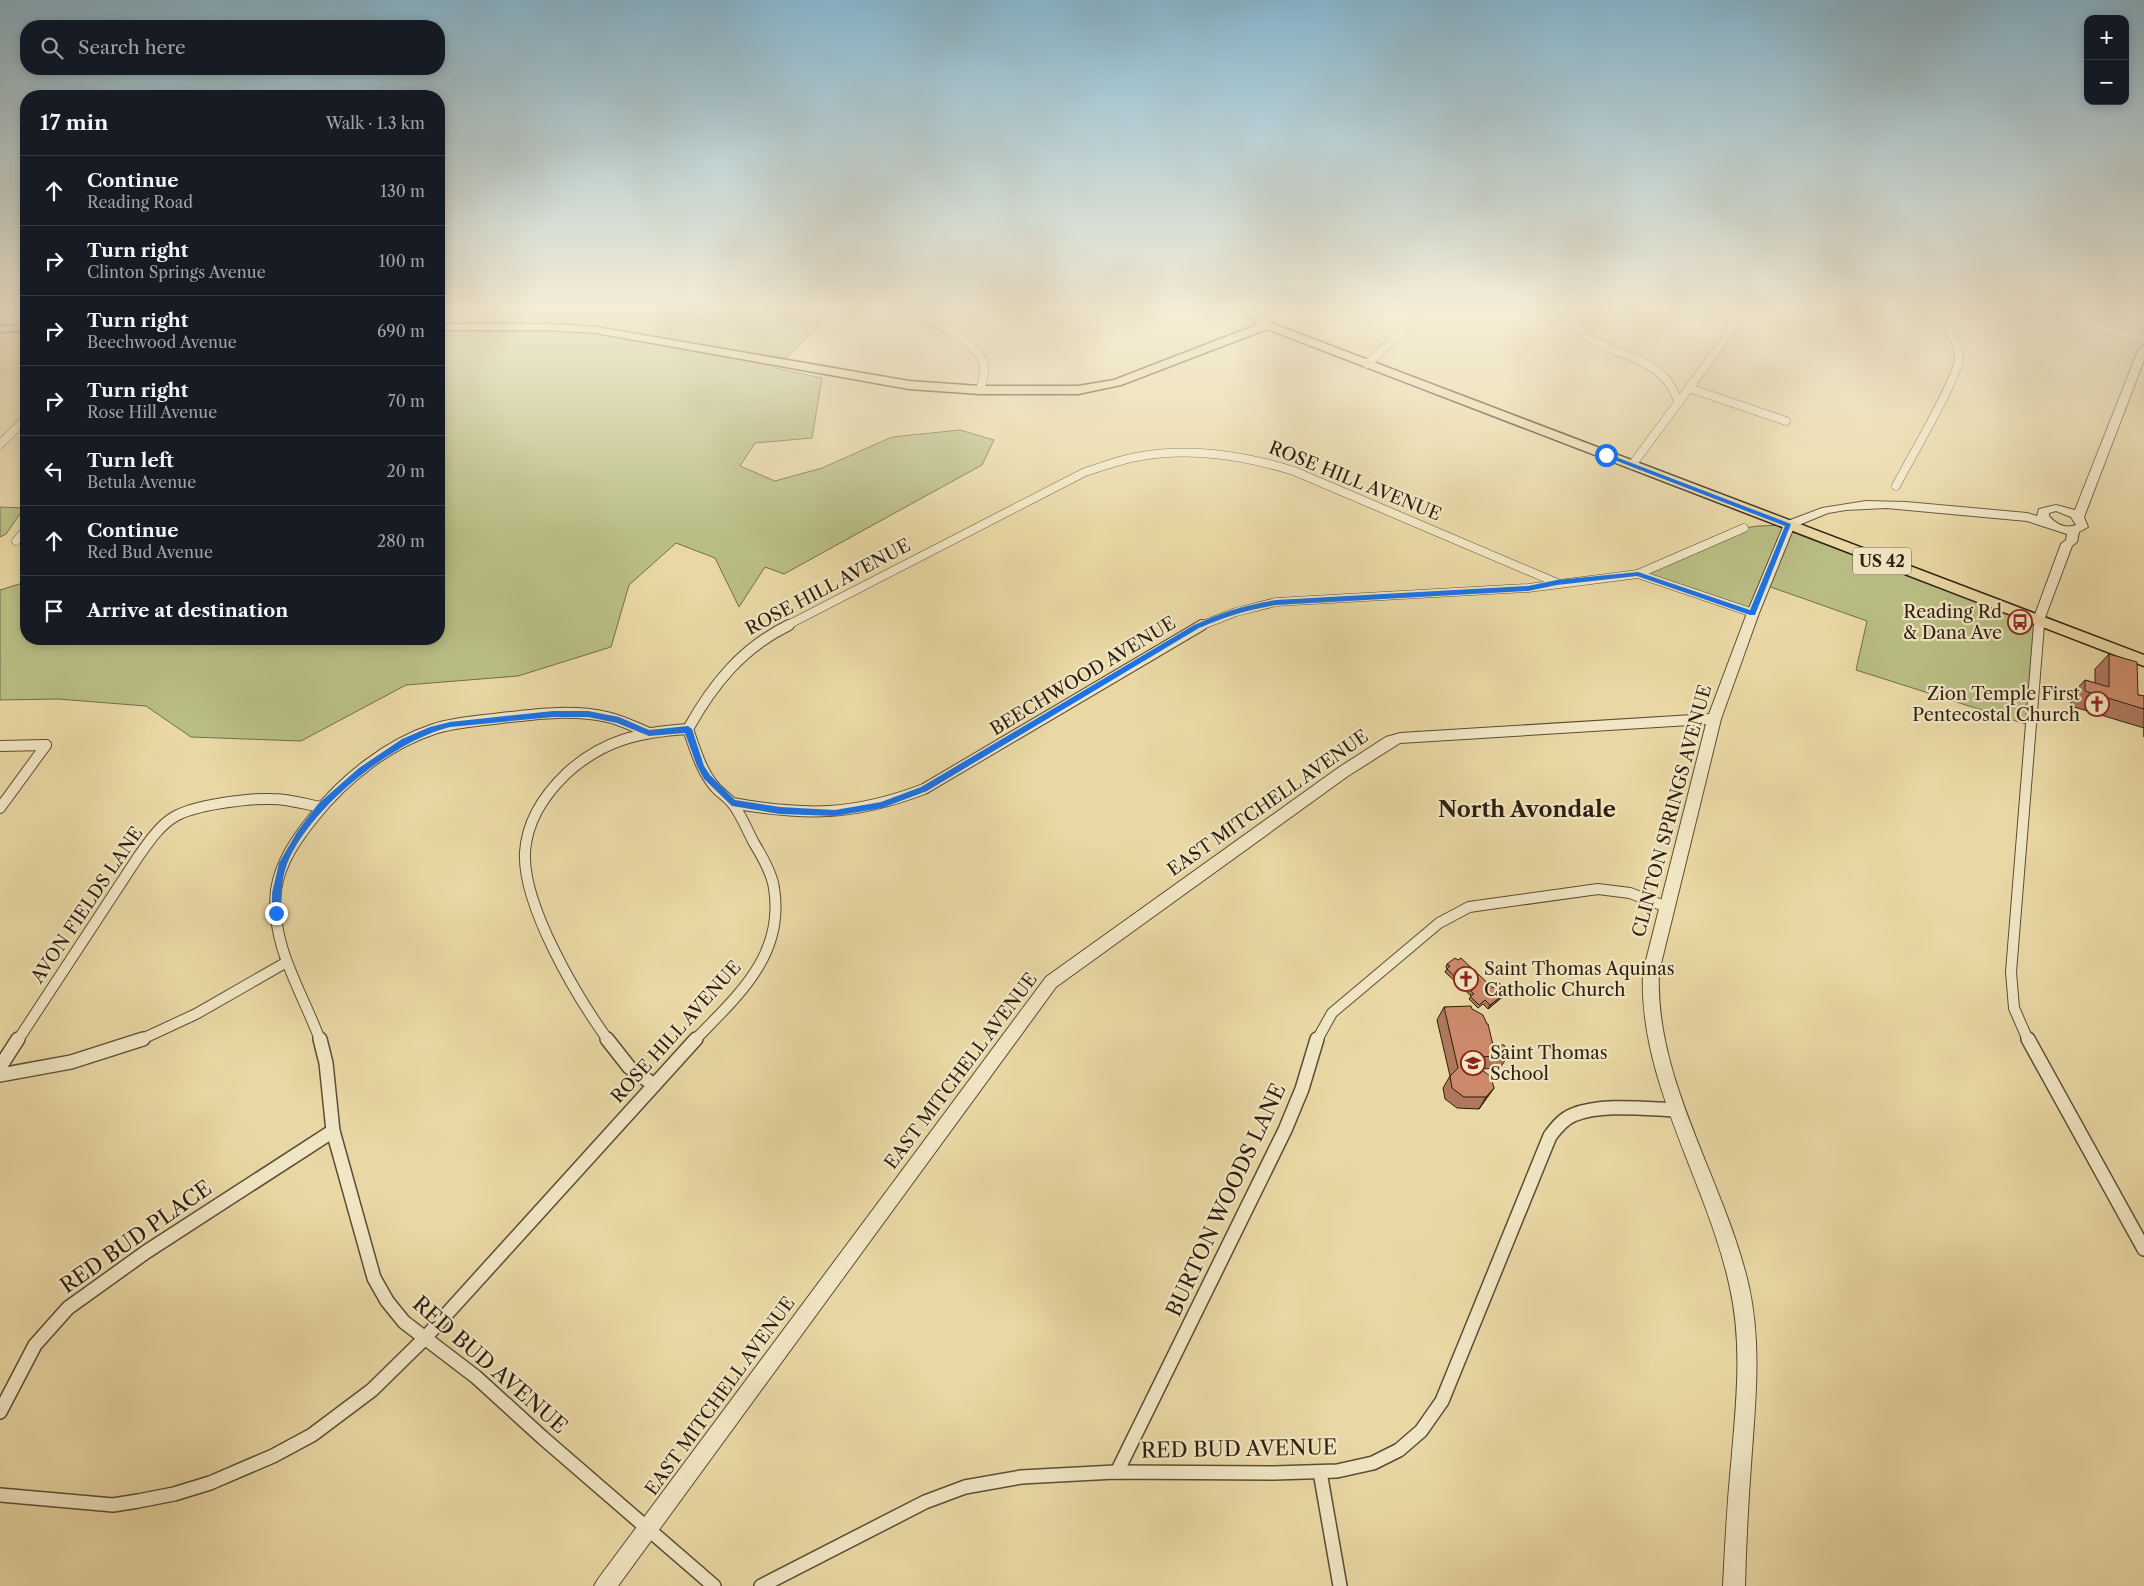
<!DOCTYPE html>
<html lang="en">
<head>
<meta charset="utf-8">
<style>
	body { margin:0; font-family:"Libre Caslon Text",serif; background:#242831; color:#f1f3f6 }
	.controls { position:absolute; right:15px; top:15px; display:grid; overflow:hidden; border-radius:10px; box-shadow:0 2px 12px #0003 }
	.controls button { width:45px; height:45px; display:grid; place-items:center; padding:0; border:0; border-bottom:1px solid #363941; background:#171b24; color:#f1f3f6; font:25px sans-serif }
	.stop { position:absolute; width:15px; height:15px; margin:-11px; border:4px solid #1a73e8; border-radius:50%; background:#fff }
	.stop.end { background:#1a73e8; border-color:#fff; box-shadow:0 1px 5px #0008 }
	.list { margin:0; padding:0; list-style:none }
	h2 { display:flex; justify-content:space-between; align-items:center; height:65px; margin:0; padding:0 20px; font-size:21px }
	h2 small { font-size:16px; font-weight:400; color:#9ea1a6 }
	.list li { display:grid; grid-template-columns:32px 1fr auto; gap:15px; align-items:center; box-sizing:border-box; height:70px; padding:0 20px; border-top:1px solid #363941 }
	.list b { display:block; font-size:19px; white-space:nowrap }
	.list p { margin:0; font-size:16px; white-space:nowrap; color:#9ea1a6 }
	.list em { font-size:16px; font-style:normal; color:#9ea1a6 }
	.icon { flex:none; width:28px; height:28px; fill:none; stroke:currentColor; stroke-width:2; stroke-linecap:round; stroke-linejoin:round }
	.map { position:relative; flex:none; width:2144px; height:1586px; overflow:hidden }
	.search { position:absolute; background:#171b24; box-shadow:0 2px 12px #0003; left:20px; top:20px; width:425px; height:55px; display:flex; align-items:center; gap:12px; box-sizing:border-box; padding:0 18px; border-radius:20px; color:#9ea1a6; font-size:19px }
	.panel { position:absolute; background:#171b24; box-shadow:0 2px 12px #0003; left:20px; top:90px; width:425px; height:555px; border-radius:20px }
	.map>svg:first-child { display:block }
</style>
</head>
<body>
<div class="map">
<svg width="2144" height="1586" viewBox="0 0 2144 1586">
	<rect width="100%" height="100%" fill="#e9d8a5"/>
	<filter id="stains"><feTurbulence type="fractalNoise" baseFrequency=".004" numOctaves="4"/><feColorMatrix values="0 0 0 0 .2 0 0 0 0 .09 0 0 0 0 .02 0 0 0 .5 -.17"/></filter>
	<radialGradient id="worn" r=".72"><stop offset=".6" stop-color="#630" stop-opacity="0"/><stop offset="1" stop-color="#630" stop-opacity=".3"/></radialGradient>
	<!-- green -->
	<g fill="#b9be85" stroke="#726e4a">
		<polygon points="439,311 834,311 775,368 822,378 812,438 755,443 740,466 775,481 822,468 892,437 960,430 994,440 982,465 784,574 765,567 739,607 715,558 676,543 629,585 611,647 518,676 406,685 301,741 191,737 146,706 58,699 0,700 0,590 26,582 26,639 439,639"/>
		<polygon points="0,507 24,508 6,534 0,537"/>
		<polygon points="1789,525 2039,620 2032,726 1856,670 1867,621 1765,585 1753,613 1638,574 1744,528 1758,526"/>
	</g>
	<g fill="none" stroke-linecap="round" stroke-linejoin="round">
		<defs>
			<g id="minor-far2">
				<path d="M1567 311C1590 357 1633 346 1664 377 1671 384 1675 393 1679 403"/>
				<polyline points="2046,311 2144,340"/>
				<path d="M912 315C933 321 976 341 983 363 986 371 982 382 980 390"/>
				<polyline points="1260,321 1269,318 1277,311"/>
				<polyline points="1367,364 1424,311"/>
				<polyline points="1689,388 1786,421"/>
				<polyline points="0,444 26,419"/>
				<polyline points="1632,465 1732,330 1732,322 1725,311"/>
				<path d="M1896 486C1907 464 1960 375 1959 357 1958 338 1945 325 1933 311"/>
				<polyline points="16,541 26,530"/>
				<polyline points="1638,574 1744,528"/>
				<polyline points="2039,620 2039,626"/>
				<path d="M786 626 1085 472C1102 467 1119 460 1136 457 1190 447 1242 455 1294 471L1557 583"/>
				<polyline points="1200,626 1236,612 1276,602 1528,588 1638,574 1753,613"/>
			</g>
			<g id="minor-far1">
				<polyline points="0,746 46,745"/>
				<path d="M732 803C805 816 854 816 924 789L1202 625"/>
				<polyline points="0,808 46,745"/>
				<path d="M18 1040 138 857C148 843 159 826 174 817 194 805 248 798 272 799 288 799 305 804 321 807"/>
				<polyline points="140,1040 196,1014 285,963"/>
				<path d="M320 1040C302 991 270 945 276 890 280 862 297 838 314 817 344 779 388 744 434 729 456 722 479 721 501 718 536 714 573 709 607 717 621 720 635 727 649 733"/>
				<path d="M608 1040C577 997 522 905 525 852 527 821 545 794 567 773 603 740 640 732 688 729"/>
				<path d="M695 1040C737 996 785 956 774 888 772 873 762 856 754 843 747 830 741 814 732 803 727 797 720 793 715 787 701 771 695 749 688 729 713 684 742 648 789 625"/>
				<polyline points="1317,1040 1332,1013 1439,923 1469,907 1598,889 1630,893 1667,907"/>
				<polyline points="2028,1040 2014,1008 2011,972 2039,625"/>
			</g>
			<g id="minor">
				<polyline points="320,1039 326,1063 333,1131 374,1278 387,1301 404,1322 476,1377 543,1438 714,1586"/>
				<polyline points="607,1039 629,1067 654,1085"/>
				<polyline points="2028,1039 2144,1249"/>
				<polyline points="0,1067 18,1039"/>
				<polyline points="0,1075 71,1062 143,1039"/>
				<polyline points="0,1412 35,1345 68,1308 146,1252 333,1131"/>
				<polyline points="1117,1472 1285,1130 1302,1089 1317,1039"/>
				<polyline points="1320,1472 1340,1586"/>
				<polyline points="0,1495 113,1505 138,1501 174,1494 210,1483 273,1456 312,1435 372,1390 424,1339 696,1039"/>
				<path d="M761 1586 925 1502 965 1487 1021 1477 1115 1472 1274 1473 1337 1471 1373 1463 1399 1450 1421 1431 1442 1401 1550 1136C1556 1128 1563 1119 1573 1115 1601 1103 1647 1109 1677 1110"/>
			</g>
			<path id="tertiary" d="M2144 345V360L2084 517 2088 527 2079 532 2077 542 2072 546 2043 623H2035L2033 620 2061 544 2066 540 2067 534 2027 521 1886 508 1846 510 1828 513 1794 527 1759 613 1721 719 1659 972C1654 1081 1726 1183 1749 1287 1762 1346 1755 1406 1751 1465 1748 1505 1746 1546 1745 1586H1723C1725 1546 1727 1505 1731 1465 1736 1406 1743 1346 1730 1288 1708 1183 1638 1082 1643 972L1706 724 1400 743 1348 776 1056 987 618 1586H594L598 1579 1046 977 1338 768 1386 737 1400 733 1709 714 1747 613 1785 522 1822 508 1866 501 1906 502 2027 513 2037 516 2039 509 2056 505 2075 510 2139 348ZM2056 511 2071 517 2076 525C2065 529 2056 524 2049 516V513Z"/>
			<g id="primary">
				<polygon points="1241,311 1253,311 1271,323 2144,655 2144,666 1267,329 1121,385 1078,394 980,394 909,389 596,333 548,330 439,330 439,324 548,324 596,327 909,381 980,386 1078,386 1114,380 1259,324"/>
				<polygon points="26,325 26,331 0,332 0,326"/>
			</g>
		</defs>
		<!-- minor-far2 casing -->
		<use href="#minor-far2" stroke="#5b4d34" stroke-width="9"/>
		<!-- minor-far1 casing -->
		<use href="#minor-far1" stroke="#5b4d34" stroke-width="12"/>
		<!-- minor casing -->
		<use href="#minor" stroke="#5b4d34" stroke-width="16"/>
		<!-- tertiary casing -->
		<use href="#tertiary" stroke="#5b4d34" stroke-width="2"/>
		<!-- primary casing -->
		<use href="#primary" stroke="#2c1f0e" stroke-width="3"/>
		<!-- minor-far2 -->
		<use href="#minor-far2" stroke="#f1e6c4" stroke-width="8"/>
		<!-- minor-far1 -->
		<use href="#minor-far1" stroke="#f1e6c4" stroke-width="10"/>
		<!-- minor -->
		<use href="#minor" stroke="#f1e6c4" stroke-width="13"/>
		<!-- tertiary -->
		<use href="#tertiary" fill="#f1e6c4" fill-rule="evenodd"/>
		<!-- primary -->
		<use href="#primary" fill="#e9d8a5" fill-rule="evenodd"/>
	</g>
	<!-- wall -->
	<g fill="#af775c" stroke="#2c1f0e">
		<polygon points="2109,654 2138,695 2144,696 2144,737 2144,728 2071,706 2071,695 2085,680 2095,683 2095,669"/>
		<polygon points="1447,964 1493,988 1506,994 1488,1009 1483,1004 1478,1008 1469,999 1471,996 1445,972 1447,969 1446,967"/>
		<polygon points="1444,1007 1472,1009 1493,1045 1508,1056 1500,1068 1481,1069 1494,1088 1479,1109 1457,1108 1445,1099 1443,1088 1450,1076 1437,1020"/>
	</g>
	<!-- shaded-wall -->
	<g fill="#8f614b" stroke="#2c1f0e">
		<polygon points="1508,991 1506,994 1488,1009 1490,1005"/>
		<polygon points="1494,1088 1486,1099 1479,1109 1486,1097"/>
	</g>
	<!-- building -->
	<g fill="#cc8a6b" stroke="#2c1f0e">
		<polygon points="2109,654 2137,662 2138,695 2144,696 2144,709 2085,691 2085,680 2109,687"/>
		<polygon points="1455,958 1458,960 1461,958 1493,988 1499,983 1508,991 1490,1005 1485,1000 1479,1005 1470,996 1474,994 1447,969 1450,966 1447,964"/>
		<polygon points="1471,1006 1472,1009 1483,1015 1487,1024 1488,1024 1493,1045 1504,1045 1508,1056 1466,1057 1491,1077 1494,1088 1486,1097 1464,1097 1452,1088 1450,1076 1458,1068 1444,1007"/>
	</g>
	<!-- sky -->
	<linearGradient id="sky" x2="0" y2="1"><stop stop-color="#87b6ce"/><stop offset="0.58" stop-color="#f5edd6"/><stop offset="1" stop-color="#f5edd6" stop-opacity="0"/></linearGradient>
	<rect width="2144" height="533" fill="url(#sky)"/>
	<!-- route -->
	<path fill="#1a73e8" d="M1604 454H1608L1791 524 1755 615H1750L1637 576 1557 585 1528 591 1276 605C1246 610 1227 616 1199 628L927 791 882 808 835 816 780 814 732 806 704 779 697 766 685 733 649 736 617 723 588 717H553L450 727C393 741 309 808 287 864 281 880 281 896 281 913L276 917 272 913V893L279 863 297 832 318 804 359 768 402 739 430 727 450 722 553 711H588L619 717 649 730 688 726 692 729 704 766 710 775 735 800 780 807 835 810 881 802 921 787 1194 625C1223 612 1245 605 1276 600L1528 586 1557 580 1638 572 1750 610 1785 526 1604 456Z"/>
	<!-- icons -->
	<defs>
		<symbol id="bus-ring" viewBox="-11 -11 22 22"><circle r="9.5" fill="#f1e6c4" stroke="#8f2418" stroke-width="1.5"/><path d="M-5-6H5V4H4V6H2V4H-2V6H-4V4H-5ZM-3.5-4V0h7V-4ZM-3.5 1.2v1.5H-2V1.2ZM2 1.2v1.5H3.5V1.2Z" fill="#8f2418"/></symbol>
		<symbol id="church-ring" viewBox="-11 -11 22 22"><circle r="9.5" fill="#f1e6c4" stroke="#8f2418" stroke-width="1.5"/><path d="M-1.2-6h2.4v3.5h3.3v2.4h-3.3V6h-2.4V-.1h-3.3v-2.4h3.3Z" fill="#8f2418"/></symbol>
		<symbol id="school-ring" viewBox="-11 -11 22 22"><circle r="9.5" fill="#f1e6c4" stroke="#8f2418" stroke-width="1.5"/><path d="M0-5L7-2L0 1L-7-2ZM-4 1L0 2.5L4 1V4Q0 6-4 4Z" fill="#8f2418"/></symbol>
	</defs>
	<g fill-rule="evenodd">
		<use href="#bus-ring" x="2006" y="608" width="28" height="28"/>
		<use href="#church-ring" x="2083" y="690" width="28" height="28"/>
		<use href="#church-ring" x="1452" y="965" width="28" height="28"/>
		<use href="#school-ring" x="1459" y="1049" width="28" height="28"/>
	</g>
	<g text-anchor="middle" stroke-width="4.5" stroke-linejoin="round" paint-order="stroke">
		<!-- shield labels -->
		<rect fill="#f1e6c4" stroke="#675b45" stroke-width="1" x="1853" y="547.5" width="58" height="27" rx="4"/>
		<g font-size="16" font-weight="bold" fill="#2c1f0e">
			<text x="1882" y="567">US 42</text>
		</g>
		<!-- street labels -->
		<g font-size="18" fill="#2c1f0e" stroke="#f1e6c4">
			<text transform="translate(1355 481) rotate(22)" y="6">ROSE HILL AVENUE</text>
			<text transform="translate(828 587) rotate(-28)" y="6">ROSE HILL AVENUE</text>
			<text transform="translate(1083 676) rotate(-31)" y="6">BEECHWOOD AVENUE</text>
			<text transform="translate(1268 803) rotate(-35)" y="6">EAST MITCHELL AVENUE</text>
			<text transform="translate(1672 811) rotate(-75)" y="6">CLINTON SPRINGS AVENUE</text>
			<text transform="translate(87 905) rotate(-56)" y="6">AVON FIELDS LANE</text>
			<text transform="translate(676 1032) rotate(-48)" y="6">ROSE HILL AVENUE</text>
			<text transform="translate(961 1071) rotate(-53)" y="6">EAST MITCHELL AVENUE</text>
			<text transform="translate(720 1396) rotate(-54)" y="6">EAST MITCHELL AVENUE</text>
		</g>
		<!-- poi labels -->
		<g font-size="18" fill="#2c1f0e" stroke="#f1e6c4" text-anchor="end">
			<text x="2002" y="618">Reading Rd<tspan x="2002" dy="21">&amp; Dana Ave</tspan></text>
			<text x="2080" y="700">Zion Temple First<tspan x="2080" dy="21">Pentecostal Church</tspan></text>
			<text x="1484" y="975" text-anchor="start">Saint Thomas Aquinas<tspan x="1484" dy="21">Catholic Church</tspan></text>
			<text x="1490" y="1059" text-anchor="start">Saint Thomas<tspan x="1490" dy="21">School</tspan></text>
		</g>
		<!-- near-street labels -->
		<g font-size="21" fill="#2c1f0e" stroke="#f1e6c4">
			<text transform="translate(1226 1200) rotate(-65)" y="7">BURTON WOODS LANE</text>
			<text transform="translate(136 1237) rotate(-35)" y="7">RED BUD PLACE</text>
			<text transform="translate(490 1365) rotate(41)" y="7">RED BUD AVENUE</text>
			<text transform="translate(1239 1449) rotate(-1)" y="7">RED BUD AVENUE</text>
		</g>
		<!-- district labels -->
		<g font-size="22" font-weight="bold" fill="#2c1f0e" stroke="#f1e6c4">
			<text x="1527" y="817">North Avondale</text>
		</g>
	</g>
	<rect width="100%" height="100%" filter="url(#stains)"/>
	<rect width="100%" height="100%" fill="url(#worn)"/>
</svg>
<div class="controls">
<button>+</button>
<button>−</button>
</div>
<div class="stop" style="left:1606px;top:455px"></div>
<div class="stop end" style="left:276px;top:913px"></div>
<div class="search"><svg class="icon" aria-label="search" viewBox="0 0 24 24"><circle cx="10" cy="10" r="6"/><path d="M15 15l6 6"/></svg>Search here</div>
<section class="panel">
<h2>17 min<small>Walk · 1.3 km</small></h2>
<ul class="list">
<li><svg class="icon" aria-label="ahead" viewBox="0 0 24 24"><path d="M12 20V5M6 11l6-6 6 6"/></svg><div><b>Continue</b><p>Reading Road</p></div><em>130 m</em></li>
<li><svg class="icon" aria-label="right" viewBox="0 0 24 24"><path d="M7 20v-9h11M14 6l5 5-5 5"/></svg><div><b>Turn right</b><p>Clinton Springs Avenue</p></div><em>100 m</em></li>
<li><svg class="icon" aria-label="right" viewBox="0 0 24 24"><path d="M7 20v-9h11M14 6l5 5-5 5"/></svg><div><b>Turn right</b><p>Beechwood Avenue</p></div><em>690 m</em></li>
<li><svg class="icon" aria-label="right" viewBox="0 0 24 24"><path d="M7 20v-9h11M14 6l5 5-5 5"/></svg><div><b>Turn right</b><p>Rose Hill Avenue</p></div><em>70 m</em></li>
<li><svg class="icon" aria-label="left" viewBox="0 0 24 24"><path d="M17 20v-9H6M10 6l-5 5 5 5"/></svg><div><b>Turn left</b><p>Betula Avenue</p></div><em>20 m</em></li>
<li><svg class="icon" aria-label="ahead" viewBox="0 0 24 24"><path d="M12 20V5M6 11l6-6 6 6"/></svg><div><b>Continue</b><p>Red Bud Avenue</p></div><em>280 m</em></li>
<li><svg class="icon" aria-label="arrive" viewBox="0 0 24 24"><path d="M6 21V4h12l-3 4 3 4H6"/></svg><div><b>Arrive at destination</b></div></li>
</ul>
</section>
</div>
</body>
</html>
